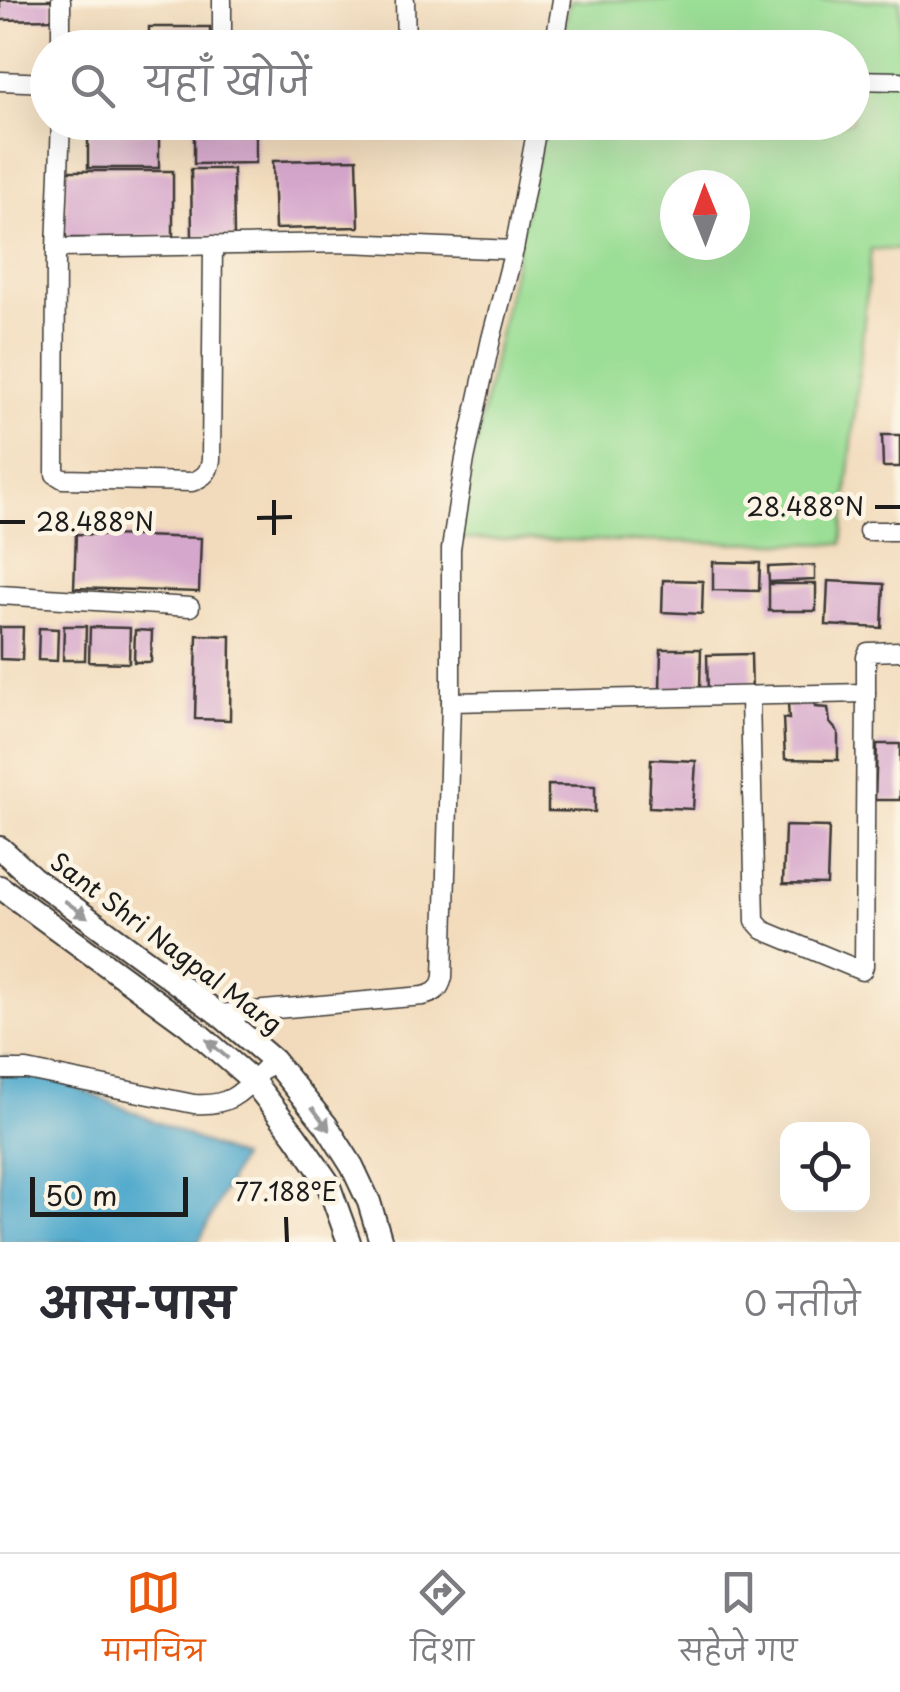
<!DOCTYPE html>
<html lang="hi">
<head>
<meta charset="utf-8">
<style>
	body { margin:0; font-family:"Playpen Sans","Playpen Sans Deva",sans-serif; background:#f2f2f3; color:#2b2b33 }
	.controls { position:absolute; right:30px; bottom:30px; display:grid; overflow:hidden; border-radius:20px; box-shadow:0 10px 40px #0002 }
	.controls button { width:90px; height:90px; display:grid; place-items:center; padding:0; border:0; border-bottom:2px solid #e1e1e2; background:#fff; color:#2b2b33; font:50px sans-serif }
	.compass { position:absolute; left:660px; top:170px; width:90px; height:90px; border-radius:50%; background:#fff; box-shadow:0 10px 40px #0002; rotate:359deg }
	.scale { position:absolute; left:30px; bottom:25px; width:158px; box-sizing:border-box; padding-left:10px; border:5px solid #1c1c1c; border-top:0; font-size:28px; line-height:35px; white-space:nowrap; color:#1c1c1c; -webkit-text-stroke:8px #fcf5e5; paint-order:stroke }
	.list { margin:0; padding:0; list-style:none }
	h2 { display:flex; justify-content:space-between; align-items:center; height:130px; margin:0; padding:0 40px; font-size:42px }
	h2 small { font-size:32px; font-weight:400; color:#7c7c81 }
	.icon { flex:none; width:55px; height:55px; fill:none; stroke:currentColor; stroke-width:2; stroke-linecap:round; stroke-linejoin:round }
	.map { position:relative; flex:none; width:900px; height:1242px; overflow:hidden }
	.search { position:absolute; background:#fff; box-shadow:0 10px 40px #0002; left:30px; right:30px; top:30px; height:110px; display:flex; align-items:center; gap:25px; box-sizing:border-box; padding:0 35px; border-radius:55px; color:#7c7c81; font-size:38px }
	.sheet { height:310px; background:#fff }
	nav { display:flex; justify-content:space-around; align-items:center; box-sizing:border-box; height:140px; border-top:2px solid #e1e1e2; background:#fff; font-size:28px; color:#7c7c81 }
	nav a { display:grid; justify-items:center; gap:5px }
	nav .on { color:#ea580c }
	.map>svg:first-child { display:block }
</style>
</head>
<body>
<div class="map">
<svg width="900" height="1242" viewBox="0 0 900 1242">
	<rect width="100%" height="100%" fill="#fcf5e5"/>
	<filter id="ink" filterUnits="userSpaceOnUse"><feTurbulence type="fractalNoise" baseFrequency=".01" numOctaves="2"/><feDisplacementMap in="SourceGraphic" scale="20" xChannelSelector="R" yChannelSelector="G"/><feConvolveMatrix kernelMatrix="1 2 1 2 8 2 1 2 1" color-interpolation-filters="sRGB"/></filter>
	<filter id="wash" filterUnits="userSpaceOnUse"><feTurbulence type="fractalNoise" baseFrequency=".0048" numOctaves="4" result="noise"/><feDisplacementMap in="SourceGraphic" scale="40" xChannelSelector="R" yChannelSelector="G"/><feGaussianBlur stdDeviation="2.25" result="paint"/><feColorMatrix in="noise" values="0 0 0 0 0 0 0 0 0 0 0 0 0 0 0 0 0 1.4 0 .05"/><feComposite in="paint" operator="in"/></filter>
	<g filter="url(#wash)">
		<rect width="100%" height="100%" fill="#f2dbbc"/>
		<!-- green -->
		<path fill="#9bde96" stroke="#5c7d59" stroke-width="2.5" fill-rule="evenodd" d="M570 0H900V250L871 249 842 544 456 539 544 123 852 122V48L560 47ZM675 185H735V245H675Z"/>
		<!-- water -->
		<polygon fill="#4ea8cc" stroke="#356274" stroke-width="2.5" points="5,1057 240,1158 199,1242 0,1242 0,1067"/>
		<g id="blocks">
			<!-- building -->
			<g fill="#d6a7cc">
				<polygon points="0,0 52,0 53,19 0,20"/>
				<rect x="149" y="27" width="61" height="21"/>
				<polygon points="238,41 285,41 284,48 238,48"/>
				<rect x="84" y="122" width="61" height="8"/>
				<polygon points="194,122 256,122 256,163 194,164"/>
				<rect x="88" y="132" width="71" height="36"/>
				<polygon points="357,159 359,227 275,229 273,161"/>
				<polygon points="191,169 233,169 234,237 192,238"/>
				<rect x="65" y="171" width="108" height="67"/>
				<polygon points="882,435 900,435 900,467 883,467"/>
				<polygon points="76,534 201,538 199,592 74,588"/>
				<polygon points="713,562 760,563 759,591 713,590"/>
				<polygon points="815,565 815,580 769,582 768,567"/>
				<polygon points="663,580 703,581 702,614 662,612"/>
				<polygon points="828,581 884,584 882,628 826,625"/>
				<rect x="769" y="584" width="47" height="27"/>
				<polygon points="64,626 86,626 85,660 63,660"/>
				<polygon points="0,627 23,627 22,660 0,659"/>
				<polygon points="90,627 130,628 129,663 89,662"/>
				<polygon points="39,628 58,629 57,661 38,660"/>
				<polygon points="135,630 152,631 151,662 134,662"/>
				<polygon points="197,635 231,636 230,720 195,719"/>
				<polygon points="661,649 701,649 700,689 660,689"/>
				<polygon points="751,654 752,696 708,697 707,655"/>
				<polygon points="800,700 814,701 815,707 828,708 830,723 838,732 838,760 785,759 783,718 789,719 788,704 799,704"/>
				<polygon points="877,744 900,744 900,800 875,800"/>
				<polygon points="651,759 696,761 693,809 649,807"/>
				<polygon points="548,785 595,786 595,812 548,811"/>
				<polygon points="785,826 829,827 827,885 783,884"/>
			</g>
		</g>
	</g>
	<g filter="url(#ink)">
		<use href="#blocks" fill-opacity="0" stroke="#3c3934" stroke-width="2.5"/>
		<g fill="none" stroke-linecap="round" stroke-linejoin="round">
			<defs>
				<g id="street">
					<polyline points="61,0 61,48"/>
					<polyline points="405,0 406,48"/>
					<polyline points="222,48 222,0"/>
					<polyline points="554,48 562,0"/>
					<polyline points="852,80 900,81"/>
					<polyline points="0,81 48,83"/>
					<polyline points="61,122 56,248 348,243 514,250"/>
					<path d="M56 248 55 474 63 479 192 482C204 477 209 473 211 460L213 245"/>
					<polyline points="868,531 900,531"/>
					<polyline points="0,595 190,607"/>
					<polyline points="750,697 755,921 763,930 862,971 864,966 866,693"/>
					<polyline points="451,702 866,693 866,657 868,652 900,651"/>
					<path d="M219 1014 423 996C436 993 440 989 443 977L451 702V549L465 459 491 339 514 250 538 122"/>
					<path d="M0 1070H27L194 1104C237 1107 244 1087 273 1060"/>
				</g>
				<g id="secondary">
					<polyline points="0,848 32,877 219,1014 273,1060 326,1125 352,1166 369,1202 381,1242"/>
					<polyline points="0,887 187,1024 252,1080 295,1135 327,1181 349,1242"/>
				</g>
			</defs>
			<!-- street casing -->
			<use href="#street" stroke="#3c3934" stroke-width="21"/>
			<!-- secondary casing -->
			<use href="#secondary" stroke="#3c3934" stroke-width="26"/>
			<!-- street -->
			<use href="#street" stroke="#fff" stroke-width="18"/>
			<!-- secondary -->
			<use href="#secondary" stroke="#fff" stroke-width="22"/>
		</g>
		<!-- one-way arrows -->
		<defs><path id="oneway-solid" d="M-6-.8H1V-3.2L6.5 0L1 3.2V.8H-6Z" transform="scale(2.5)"/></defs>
		<g fill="#999">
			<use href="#oneway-solid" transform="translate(76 909) rotate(36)"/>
			<use href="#oneway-solid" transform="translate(217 1049) rotate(-139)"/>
			<use href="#oneway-solid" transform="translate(321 1119) rotate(53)"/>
		</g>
	</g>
	<!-- ticks -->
	<path fill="none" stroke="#1c1c1c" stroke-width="4" d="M274 500V535M875 507H900M257 518 292 517M0 522H25M286 1217 287 1242"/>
	<g text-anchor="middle" stroke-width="9" stroke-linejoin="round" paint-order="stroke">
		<!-- street labels -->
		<g font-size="25" fill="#1c1c1c" stroke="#fcf5e5">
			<text transform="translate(166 943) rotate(37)" y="9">Sant Shri Nagpal Marg</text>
		</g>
	</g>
	<g font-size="25" text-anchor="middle" fill="#1c1c1c" stroke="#fcf5e5" stroke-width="9" stroke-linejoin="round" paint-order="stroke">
		<text x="805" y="516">28.488°N</text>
		<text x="95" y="531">28.488°N</text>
		<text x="286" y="1201">77.188°E</text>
	</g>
</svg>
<div class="controls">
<button><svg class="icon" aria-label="locate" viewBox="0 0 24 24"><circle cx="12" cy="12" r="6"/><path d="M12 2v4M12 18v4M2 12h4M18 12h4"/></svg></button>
</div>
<svg class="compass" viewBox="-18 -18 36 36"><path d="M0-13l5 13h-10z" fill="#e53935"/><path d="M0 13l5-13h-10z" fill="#7c7c81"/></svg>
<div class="scale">50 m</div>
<div class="search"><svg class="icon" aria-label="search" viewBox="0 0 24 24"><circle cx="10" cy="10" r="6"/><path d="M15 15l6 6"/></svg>यहाँ खोजें</div>
</div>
<section class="sheet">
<h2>आस-पास<small>0 नतीजे</small></h2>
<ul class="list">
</ul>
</section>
<nav>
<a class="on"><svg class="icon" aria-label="map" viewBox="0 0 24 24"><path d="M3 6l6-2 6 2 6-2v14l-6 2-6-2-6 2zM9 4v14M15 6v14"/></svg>मानचित्र</a>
<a><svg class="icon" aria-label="directions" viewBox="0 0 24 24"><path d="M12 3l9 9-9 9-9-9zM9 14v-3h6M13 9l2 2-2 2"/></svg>दिशा</a>
<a><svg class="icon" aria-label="saved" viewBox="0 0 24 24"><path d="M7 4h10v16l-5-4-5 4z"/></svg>सहेजे गए</a>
</nav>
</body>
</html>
